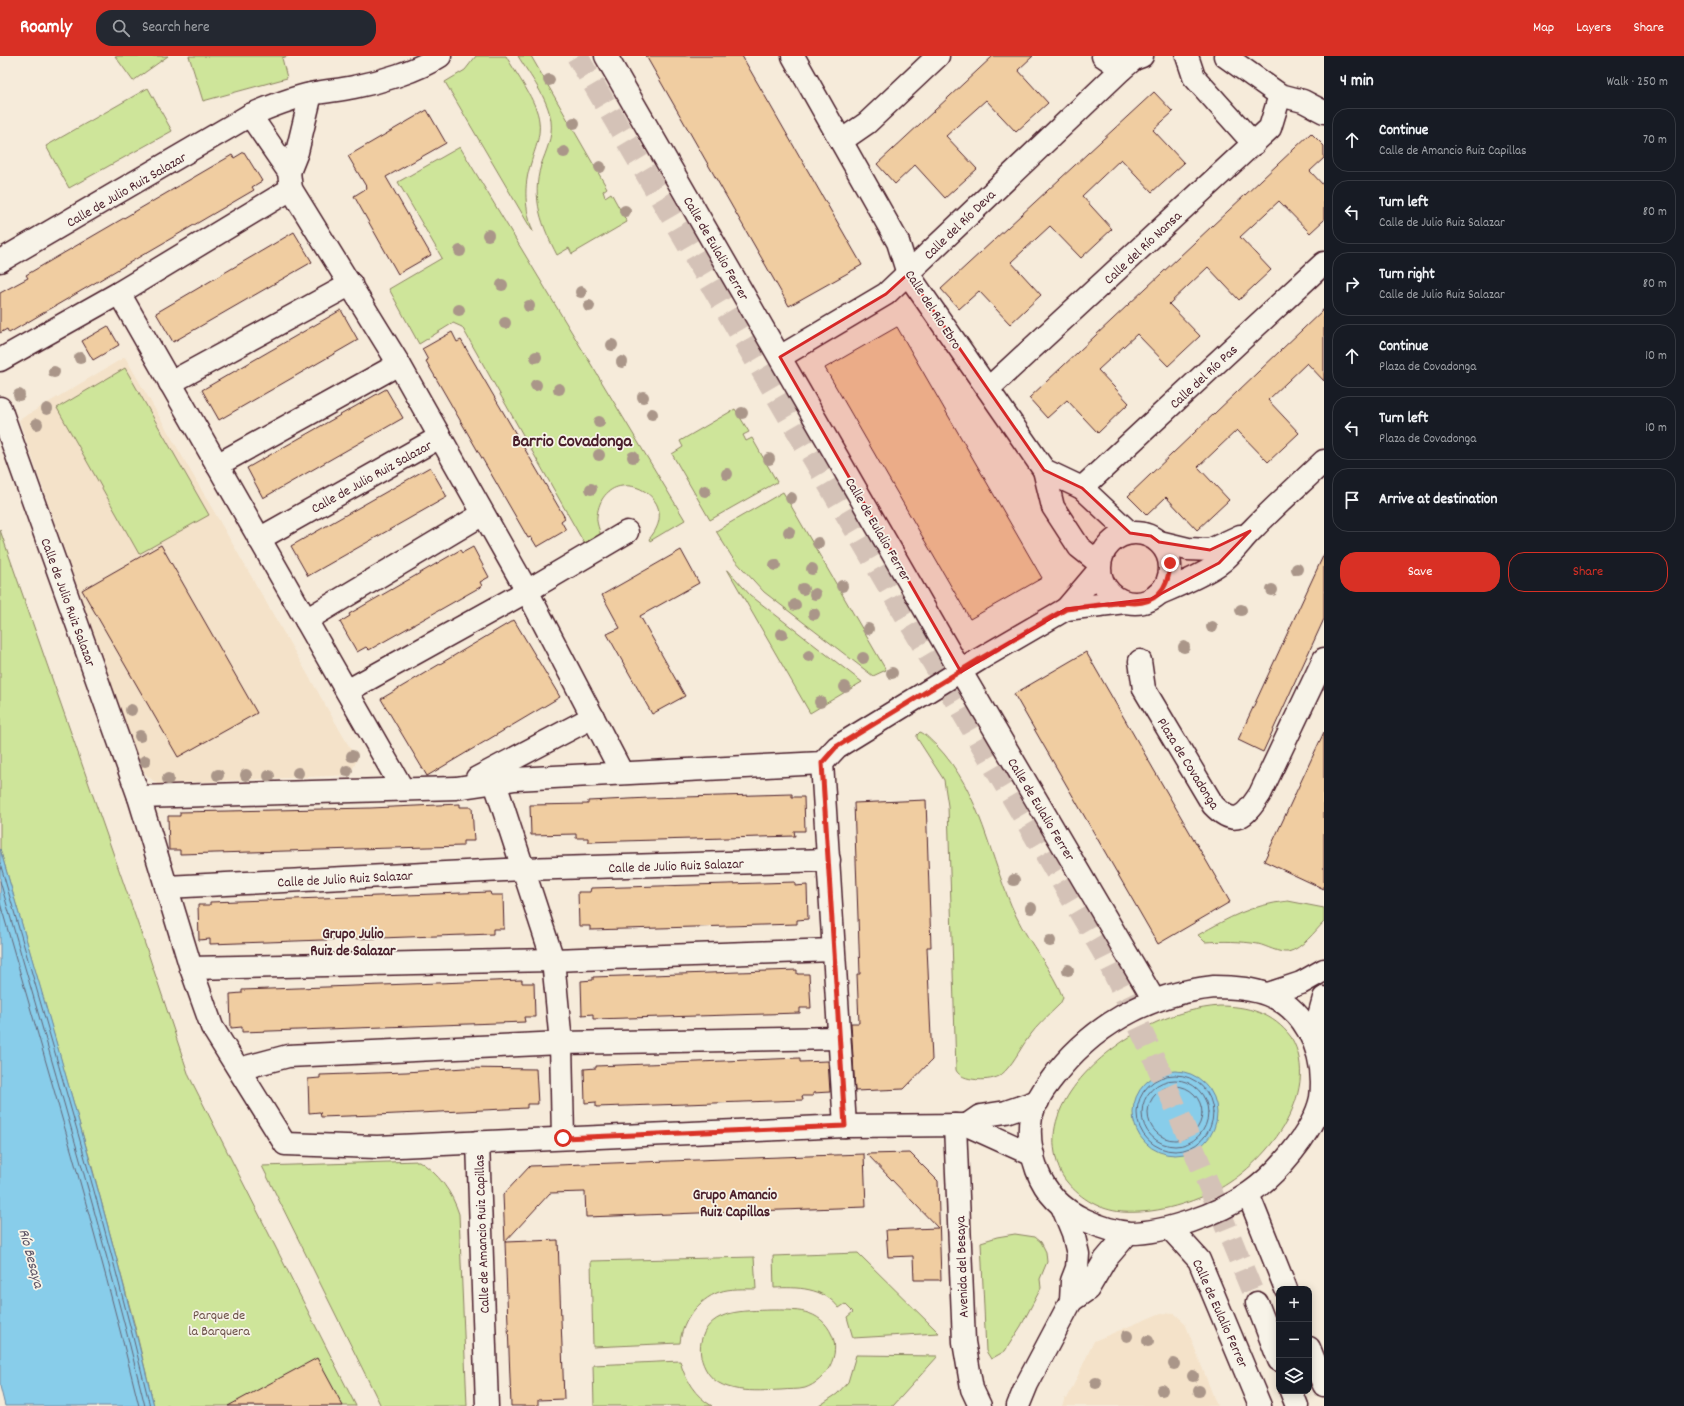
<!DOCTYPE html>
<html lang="en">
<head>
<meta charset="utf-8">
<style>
	body { margin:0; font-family:Dekko,sans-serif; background:#242831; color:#f1f3f6 }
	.controls { position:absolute; right:12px; bottom:12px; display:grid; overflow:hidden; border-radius:8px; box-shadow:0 2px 10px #0003 }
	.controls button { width:36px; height:36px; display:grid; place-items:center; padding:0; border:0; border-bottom:1px solid #363941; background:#171b24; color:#f1f3f6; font:20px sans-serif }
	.stop { position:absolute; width:12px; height:12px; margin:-9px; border:3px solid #d93025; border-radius:50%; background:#fff }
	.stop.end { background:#d93025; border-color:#fff; box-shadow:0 1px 4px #0008 }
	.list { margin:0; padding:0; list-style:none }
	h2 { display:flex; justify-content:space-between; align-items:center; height:52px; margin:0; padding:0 16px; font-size:17px }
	h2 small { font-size:13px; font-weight:400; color:#9ea1a6 }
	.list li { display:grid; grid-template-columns:26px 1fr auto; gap:12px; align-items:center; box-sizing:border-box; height:64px; margin:0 8px 8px; padding:0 8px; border:1px solid #363941; border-radius:16px }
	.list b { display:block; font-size:15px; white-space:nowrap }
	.list p { margin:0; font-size:13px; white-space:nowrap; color:#9ea1a6 }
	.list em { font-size:13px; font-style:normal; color:#9ea1a6 }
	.actions { display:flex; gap:8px; padding:12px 16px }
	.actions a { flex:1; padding:9px 0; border:1px solid #d93025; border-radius:16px; text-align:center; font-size:14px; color:#d93025 }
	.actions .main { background:#d93025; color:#fff }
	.icon { flex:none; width:22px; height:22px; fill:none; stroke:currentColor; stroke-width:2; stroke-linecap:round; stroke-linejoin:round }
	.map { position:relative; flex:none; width:1324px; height:1350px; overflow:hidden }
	header { display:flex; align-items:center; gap:24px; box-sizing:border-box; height:56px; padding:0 20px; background:#d93025; color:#fff }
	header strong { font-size:19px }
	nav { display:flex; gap:22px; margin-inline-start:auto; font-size:14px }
	.search { width:280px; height:36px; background:#242831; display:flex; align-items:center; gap:10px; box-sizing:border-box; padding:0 14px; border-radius:16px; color:#9ea1a6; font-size:15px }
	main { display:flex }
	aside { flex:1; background:#171b24 }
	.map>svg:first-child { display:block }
</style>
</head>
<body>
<header>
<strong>Roamly</strong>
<div class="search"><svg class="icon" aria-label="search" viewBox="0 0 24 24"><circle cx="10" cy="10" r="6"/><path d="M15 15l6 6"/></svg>Search here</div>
<nav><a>Map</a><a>Layers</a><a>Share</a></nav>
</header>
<main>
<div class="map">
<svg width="1324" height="1350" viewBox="0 0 1324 1350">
	<rect width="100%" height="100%" fill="#f6ebda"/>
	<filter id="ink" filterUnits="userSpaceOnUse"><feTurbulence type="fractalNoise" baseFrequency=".025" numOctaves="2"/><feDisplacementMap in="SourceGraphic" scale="8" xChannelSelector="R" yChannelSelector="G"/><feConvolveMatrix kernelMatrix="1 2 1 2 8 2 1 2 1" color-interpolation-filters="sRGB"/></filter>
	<g filter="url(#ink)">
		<!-- built -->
		<g fill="#f4e2c9">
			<polygon points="125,301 357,704 350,719 157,728 142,715 19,364"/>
			<polygon points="1161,1257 1175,1258 1185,1267 1217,1350 1062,1350 1065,1342 1067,1343 1094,1285"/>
		</g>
		<!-- green -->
		<g fill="#cee59a" stroke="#8c8262">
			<polygon points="115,0 168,0 133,25"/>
			<polygon points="189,0 288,0 282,2 287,22 203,45"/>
			<path d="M476 0H506C516 18 537 45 539 65 541 81 535 92 531 107 523 130 525 153 533 176L445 26 465 14Z"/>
			<path d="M518 0H531L607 132 603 135 605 141 611 137 627 166 572 198 569 192 557 199C542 170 531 143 541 109 546 95 553 81 551 65 548 42 530 20 518 0Z"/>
			<polygon points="148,32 172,75 69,132 46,90"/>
			<path d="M460 91 685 464 650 485 649 483C688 439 604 401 597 460 596 467 600 474 601 481L588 494 462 271 453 267 419 288 389 233 442 202 398 126Z"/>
			<polygon points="125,312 209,459 139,498 57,352"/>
			<polygon points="735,353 749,376 743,379 746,385 752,382 777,426 710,464 672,398 683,391 680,385"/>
			<polygon points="783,436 886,614 873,620 764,536 732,501 716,475"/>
			<polygon points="0,474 147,894 189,1020 356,1350 154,1350 134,1267 92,1111 0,793"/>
			<polygon points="727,513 750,539 862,626 810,657"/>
			<path d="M920 676C926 678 931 685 936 689 982 736 989 803 1016 860 1029 887 1053 915 1063 942L1060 948C1049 959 1037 969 1028 982 1020 993 1012 1010 1001 1019 991 1026 961 1026 956 1014L948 750 944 724 917 682V679Z"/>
			<path d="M1288 845 1324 852V866C1315 875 1302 893 1288 896 1278 897 1267 890 1258 888 1240 885 1223 885 1205 886L1198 879C1230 861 1251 849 1288 845Z"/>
			<path d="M1219 950C1248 950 1273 957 1291 981 1324 1038 1264 1110 1215 1135 1186 1149 1154 1158 1122 1156 1100 1154 1081 1143 1067 1126 1060 1118 1057 1108 1055 1097 1044 1040 1111 987 1157 966 1177 957 1198 952 1219 950Z"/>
			<path d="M419 1105C439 1118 452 1136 459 1158L467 1350H381L262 1110Z"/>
			<polygon points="1015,1178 1035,1181 1041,1186 1046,1196 1047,1206 1040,1223 1041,1232 1021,1270 1005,1295 991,1303 986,1295 981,1186 997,1181"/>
			<path d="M858 1197 939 1277 853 1282 847 1261 853 1256 845 1248 839 1252C823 1231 797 1231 774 1232L773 1200Z"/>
			<path d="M754 1201 756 1233C745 1233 730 1232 719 1236 698 1244 682 1265 680 1287L593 1291 591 1205Z"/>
			<path d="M770 1254C795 1254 820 1252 832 1279 841 1299 826 1325 805 1332 798 1334 789 1333 781 1334 756 1335 718 1339 705 1312 700 1302 699 1292 702 1282 711 1253 745 1255 770 1254Z"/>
			<polygon points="856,1299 938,1300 893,1350 819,1350 837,1338 848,1326"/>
			<path d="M680 1305C685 1324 695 1340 712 1350H594L593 1309Z"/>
		</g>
		<!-- water -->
		<g fill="#88cdea" stroke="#6f879e">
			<path d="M0 793C54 978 109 1163 154 1350H5L0 1330Z"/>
			<circle cx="1175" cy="1057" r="42"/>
		</g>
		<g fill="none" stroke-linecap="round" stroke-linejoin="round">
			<!-- shore -->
			<g stroke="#636577" stroke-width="1">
				<path d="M0 807C52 987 106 1167 150 1350"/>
				<path d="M0 825C50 999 102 1173 145 1350"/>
				<path d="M0 847C48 1014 98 1181 139 1350"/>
				<circle cx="1175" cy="1057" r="38"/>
				<circle cx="1175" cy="1057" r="33"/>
				<circle cx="1175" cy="1057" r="27"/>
			</g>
		</g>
		<!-- building -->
		<g fill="#f0cda1" stroke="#4a1f2b">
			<polygon points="646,0 742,0 862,209 789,250"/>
			<polygon points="993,0 1033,0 1018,14 1048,47 1016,76 986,44 946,80 977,113 945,142 915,109 895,128 877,108"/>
			<polygon points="1154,36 1173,56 1153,74 1184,107 1152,136 1121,103 1082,140 1112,173 1081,202 1050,170 1011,206 1041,239 1010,268 979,235 959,253 941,233"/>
			<polygon points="427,54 446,87 386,121 431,199 398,218 354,140 367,132 348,100"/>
			<polygon points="1311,77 1324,90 1324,102 1310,115 1324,130 1324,164 1310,177 1279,145 1240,181 1271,214 1239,244 1208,211 1169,248 1200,280 1168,310 1137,278 1098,314 1129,347 1098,377 1067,344 1047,362 1029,342"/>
			<polygon points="244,96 262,125 252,131 254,134 9,277 7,273 0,277 0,237 28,222 26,219 232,99 234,102"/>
			<polygon points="294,176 312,206 173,286 156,257"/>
			<polygon points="1324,253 1324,325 1307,307 1268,344 1299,377 1268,406 1237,374 1217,393 1198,411 1229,444 1197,474 1166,441 1147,459 1128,440"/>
			<polygon points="341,254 358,284 219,364 202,334"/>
			<polygon points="108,270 119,289 93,304 82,285"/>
			<polygon points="897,271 1042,522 970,563 825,312"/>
			<polygon points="452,276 457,286 461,284 565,462 561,465 566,474 537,491 531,481 528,482 426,305 428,304 422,293"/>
			<polygon points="386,333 403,362 263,442 247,412"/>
			<polygon points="430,411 447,441 308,520 291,490"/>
			<polygon points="161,489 257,657 178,701 82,534"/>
			<polygon points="473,491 489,521 480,526 482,530 369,594 366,591 357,596 340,566 350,560 349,558 460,494 462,497"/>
			<polygon points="681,494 699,527 640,560 685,640 652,658 607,578 620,572 602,539"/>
			<polygon points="1324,498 1324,563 1263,696 1238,684"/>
			<polygon points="514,564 560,641 427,720 381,643"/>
			<polygon points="1086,596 1230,846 1158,888 1014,638"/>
			<polygon points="1324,676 1324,833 1264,805"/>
			<polygon points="792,738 792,741 804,741 805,775 794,775 795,780 588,786 588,782 576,782 576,778 531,779 530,749 588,748 588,745 649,742"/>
			<polygon points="926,744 931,891 927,891 932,1004 904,1033 855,1035 851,967 859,967 857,918 860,918 854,747"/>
			<polygon points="460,748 460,751 472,751 474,785 463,785 463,790 180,798 180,794 169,794 168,760 180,760 180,756 371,752"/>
			<polygon points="795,826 795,830 807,829 808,863 797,864 797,868 590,874 590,870 579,870 578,836 590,836 591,832"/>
			<polygon points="490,836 491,839 503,839 504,873 493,873 493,878 210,888 210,883 199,884 198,849 210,849 210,846"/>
			<polygon points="797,914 797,918 809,918 811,952 800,952 800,957 593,963 593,958 582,959 581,925 593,924 593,921"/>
			<polygon points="522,924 522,927 534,927 535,961 524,961 525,966 242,976 242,971 231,972 230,938 242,937 242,934"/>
			<polygon points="800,1002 800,1006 828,1005 830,1036 813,1037 813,1040 802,1040 803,1044 596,1051 596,1046 585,1047 584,1013 596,1012 596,1010"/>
			<polygon points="464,1012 536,1013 538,1048 527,1048 527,1052 375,1059 321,1061 320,1056 309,1057 308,1023 320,1022 320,1019 406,1016"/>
			<polygon points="910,1097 938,1125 941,1224 914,1224 913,1200 888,1201 886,1174 938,1172 867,1098"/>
			<polygon points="864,1098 866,1151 586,1161 585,1136 550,1137 505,1186 503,1139 530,1110"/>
			<polygon points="558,1184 564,1343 538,1344 538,1350 511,1350 505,1186"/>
			<polygon points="317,1302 343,1350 228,1350"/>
		</g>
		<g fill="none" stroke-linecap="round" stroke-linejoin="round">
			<!-- primary-tunnel -->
			<path stroke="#d4c2b7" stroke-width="22" stroke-dasharray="22 11" stroke-linecap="butt" d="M577 0 1103 896C1161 1010 1209 1129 1257 1247"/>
			<defs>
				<g id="street">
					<polyline points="606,0 961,616 1154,944"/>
					<polyline points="793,0 898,186 908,218 1044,414 1053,451 1079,491 1099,507"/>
					<polyline points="1103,0 1122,13"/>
					<polyline points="1187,0 1194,21 1254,88"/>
					<polyline points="1225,0 1280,39 1303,45 1324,56"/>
					<polyline points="250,59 289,116 291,133 399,308 527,535 622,717"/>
					<polyline points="841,85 867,67 938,0"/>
					<polyline points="289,116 297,96 311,38"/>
					<path d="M0 205 250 59C270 51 290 42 311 38 325 35 340 34 354 31 380 26 417 15 440 0"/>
					<polyline points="119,237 402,732"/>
					<polyline points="780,301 886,238 1122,13 1134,3 1142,0"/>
					<polyline points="0,304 119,237 291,133"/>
					<polyline points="170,327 351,228"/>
					<polyline points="988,333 1270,72 1280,39"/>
					<polyline points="0,352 139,741 191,912 212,971 285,1088 377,1091 845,1070 967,1069 1033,1099"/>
					<polyline points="217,409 399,308"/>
					<polyline points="1044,414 1082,432 1130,477"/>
					<polyline points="1082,432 1324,207"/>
					<circle cx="1135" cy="512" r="35"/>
					<polyline points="259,483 440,381"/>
					<polyline points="1159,486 1188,493 1210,494 1240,480"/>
					<path d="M1158 538C1179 529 1200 521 1219 508 1233 498 1241 484 1253 473 1276 449 1300 428 1324 405"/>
					<polyline points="1066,553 1125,546"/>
					<polyline points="306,564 483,458"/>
					<path d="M1140 605 1144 633 1213 749C1235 772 1245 761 1260 738L1324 603"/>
					<polyline points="347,635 527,535 627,476"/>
					<polyline points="822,707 845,1070"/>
					<polyline points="477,722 593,661"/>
					<polyline points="495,727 553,904 561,987 563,1082"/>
					<polyline points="139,741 456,732 515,723 822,707 837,691 980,603 1066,553 1099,514"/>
					<polyline points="166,831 523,813 829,804"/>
					<polyline points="191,912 553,904 833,894"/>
					<path d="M1214 931C1253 931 1287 937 1308 974 1320 995 1324 1018 1321 1042 1314 1076 1276 1119 1248 1138 1218 1158 1166 1177 1130 1177 1115 1176 1098 1170 1085 1164 1063 1154 1046 1138 1037 1114 1031 1097 1028 1079 1031 1061 1034 1048 1043 1034 1051 1024 1091 970 1148 938 1214 931Z"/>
					<polyline points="1268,938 1301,927 1324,914"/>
					<polyline points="1318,992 1319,960 1324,942"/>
					<polyline points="239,1013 288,1000 561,987 838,982"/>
					<polyline points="955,1069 964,1286 972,1333 980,1350"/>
					<polyline points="967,1069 980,1060 1006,1056 1038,1045"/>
					<polyline points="478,1086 487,1350"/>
					<polyline points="1248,1138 1286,1233"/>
					<polyline points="1170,1172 1199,1204 1260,1350"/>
					<polyline points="1071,1245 1088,1233 1105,1204 1128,1177"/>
					<polyline points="1309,1292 1324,1329"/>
					<polyline points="1018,1350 1027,1328 1071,1245 1072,1225 1077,1212 1078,1198 1073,1177 1062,1150"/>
				</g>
				<g id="primary">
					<polyline points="1257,1247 1279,1304"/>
					<polyline points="1291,1335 1297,1350"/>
				</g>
			</defs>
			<!-- street casing -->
			<use href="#street" stroke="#4a1f2b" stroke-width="25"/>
			<!-- primary casing -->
			<use href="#primary" stroke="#4a1f2b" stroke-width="25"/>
			<!-- street -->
			<use href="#street" stroke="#f7f3e8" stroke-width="22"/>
			<!-- primary -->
			<use href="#primary" stroke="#f7f3e8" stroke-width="22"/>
		</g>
		<!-- trees -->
		<g fill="#aa9689">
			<circle cx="549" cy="24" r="6"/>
			<circle cx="574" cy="67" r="6"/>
			<circle cx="564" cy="96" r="6"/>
			<circle cx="600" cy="111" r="6"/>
			<circle cx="625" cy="155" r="6"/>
			<circle cx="488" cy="179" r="6"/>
			<circle cx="460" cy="195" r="6"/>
			<circle cx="502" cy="229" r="6"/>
			<circle cx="581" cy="236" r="6"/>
			<circle cx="529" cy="250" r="6"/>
			<circle cx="589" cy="250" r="6"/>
			<circle cx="459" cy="254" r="6"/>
			<circle cx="505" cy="267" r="6"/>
			<circle cx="612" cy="289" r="6"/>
			<circle cx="536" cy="301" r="6"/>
			<circle cx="80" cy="302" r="6"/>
			<circle cx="622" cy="306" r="6"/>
			<circle cx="54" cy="316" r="6"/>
			<circle cx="536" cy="329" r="6"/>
			<circle cx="559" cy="333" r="6"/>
			<circle cx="19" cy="339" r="6"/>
			<circle cx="643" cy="341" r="6"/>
			<circle cx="47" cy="353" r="6"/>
			<circle cx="742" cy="357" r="6"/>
			<circle cx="652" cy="358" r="6"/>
			<circle cx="599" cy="366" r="6"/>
			<circle cx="37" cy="368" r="6"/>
			<circle cx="599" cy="399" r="6"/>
			<circle cx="633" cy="401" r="6"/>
			<circle cx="769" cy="403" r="6"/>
			<circle cx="727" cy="418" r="6"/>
			<circle cx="591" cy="433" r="6"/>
			<circle cx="705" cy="435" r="6"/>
			<circle cx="791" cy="442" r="6"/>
			<circle cx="789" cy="476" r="6"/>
			<circle cx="818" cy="487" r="6"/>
			<circle cx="775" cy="509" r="6"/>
			<circle cx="812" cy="513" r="6"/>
			<circle cx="1297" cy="513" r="6"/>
			<circle cx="842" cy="530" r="6"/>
			<circle cx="803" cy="533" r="6"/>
			<circle cx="1272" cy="534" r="6"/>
			<circle cx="815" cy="538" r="6"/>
			<circle cx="795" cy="549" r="6"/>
			<circle cx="1241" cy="554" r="6"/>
			<circle cx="814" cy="558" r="6"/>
			<circle cx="1212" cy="571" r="6"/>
			<circle cx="868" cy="573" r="6"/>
			<circle cx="782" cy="578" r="6"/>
			<circle cx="1184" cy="591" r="6"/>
			<circle cx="809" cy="600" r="6"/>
			<circle cx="863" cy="602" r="6"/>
			<circle cx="892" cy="617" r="6"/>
			<circle cx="845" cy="631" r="6"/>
			<circle cx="820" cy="646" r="6"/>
			<circle cx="131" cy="654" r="6"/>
			<circle cx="140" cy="680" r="6"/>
			<circle cx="352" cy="700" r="6"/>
			<circle cx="145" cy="705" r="6"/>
			<circle cx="347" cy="715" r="6"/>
			<circle cx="298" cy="717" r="6"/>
			<circle cx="218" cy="719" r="6"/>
			<circle cx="246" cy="719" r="6"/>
			<circle cx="269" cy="720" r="6"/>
			<circle cx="168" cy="723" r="6"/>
			<circle cx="1014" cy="824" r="6"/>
			<circle cx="1031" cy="852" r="6"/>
			<circle cx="1050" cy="885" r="6"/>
			<circle cx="1068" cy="914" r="6"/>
			<circle cx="1127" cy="1280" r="6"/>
			<circle cx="1148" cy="1285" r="6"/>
			<circle cx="1174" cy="1308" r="6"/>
			<circle cx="1193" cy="1320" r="6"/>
			<circle cx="1096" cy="1327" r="6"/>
			<circle cx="1162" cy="1334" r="6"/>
			<circle cx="1199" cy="1335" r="6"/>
		</g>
	</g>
	<g fill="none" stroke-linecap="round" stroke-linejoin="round" filter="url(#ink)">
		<!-- route -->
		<path stroke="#d93025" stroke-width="5" d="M563 1082 845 1070 822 707 836 691 980 603 1066 553 1125 546C1154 551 1169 534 1170 507"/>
	</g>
	<!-- marked area -->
	<path fill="#d62828" fill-opacity="0.2" stroke="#d62828" stroke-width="3" stroke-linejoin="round" d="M908 218 1044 414 1082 432 1130 477 1151 480 1159 486 1210 494 1250 475 1219 507 1151 543 1066 553 961 616 780 301 886 238Z"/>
	<g text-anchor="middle" stroke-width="3.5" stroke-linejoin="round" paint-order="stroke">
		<!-- street labels -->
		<g font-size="14" fill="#4a1f2b" stroke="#f7f3e8">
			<text transform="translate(126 133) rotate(-30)" y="5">Calle de Julio Ruiz Salazar</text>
			<text transform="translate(959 168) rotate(-44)" y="5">Calle del Río Deva</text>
			<text transform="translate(1142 191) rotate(-43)" y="5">Calle del Río Nansa</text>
			<text transform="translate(717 192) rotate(60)" y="5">Calle de Eulalio Ferrer</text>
			<text transform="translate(934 253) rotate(57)" y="5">Calle del Río Ebro</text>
			<text transform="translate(1203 320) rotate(-43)" y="5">Calle del Río Pas</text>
			<text transform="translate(371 420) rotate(-29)" y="5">Calle de Julio Ruiz Salazar</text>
			<text transform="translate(879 473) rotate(60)" y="5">Calle de Eulalio Ferrer</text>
			<text transform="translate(69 546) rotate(70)" y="5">Calle de Julio Ruiz Salazar</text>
			<text transform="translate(1189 707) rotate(58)" y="5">Plaza de Covadonga</text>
			<text transform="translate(1042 753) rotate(59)" y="5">Calle de Eulalio Ferrer</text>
			<text transform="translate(676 809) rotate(-2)" y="5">Calle de Julio Ruiz Salazar</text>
			<text transform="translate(345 822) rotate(-3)" y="5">Calle de Julio Ruiz Salazar</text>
			<text transform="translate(481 1178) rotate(-92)" y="5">Calle de Amancio Ruiz Capillas</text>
			<text transform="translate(961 1211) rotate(-92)" y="5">Avenida del Besaya</text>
			<text transform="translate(1221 1257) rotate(66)" y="5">Calle de Eulalio Ferrer</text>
		</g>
		<!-- park labels -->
		<g font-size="14" fill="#6b5047" stroke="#f7f3e8">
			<text x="219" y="1263">Parque de<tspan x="219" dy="16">la Barquera</tspan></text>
		</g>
		<!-- neighbourhood labels -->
		<g font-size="15" font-weight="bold" fill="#4a1f2b" stroke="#f7f3e8">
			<text x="353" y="882">Grupo Julio<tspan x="353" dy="17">Ruiz de Salazar</tspan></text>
			<text x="735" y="1143">Grupo Amancio<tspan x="735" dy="17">Ruiz Capillas</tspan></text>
		</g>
		<!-- water labels -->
		<g font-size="15" font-style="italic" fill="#5d5364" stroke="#f7f3e8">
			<text transform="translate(32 1202) rotate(75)" y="5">Río Besaya</text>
		</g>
		<!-- district labels -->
		<g font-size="18" font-weight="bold" fill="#4a1f2b" stroke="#f7f3e8">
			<text x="572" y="390">Barrio Covadonga</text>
		</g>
	</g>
</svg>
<div class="controls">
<button>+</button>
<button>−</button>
<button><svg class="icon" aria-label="layers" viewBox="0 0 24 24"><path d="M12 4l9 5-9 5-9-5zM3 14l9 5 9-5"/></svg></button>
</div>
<div class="stop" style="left:563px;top:1082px"></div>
<div class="stop end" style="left:1170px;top:507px"></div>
</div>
<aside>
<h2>4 min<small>Walk · 250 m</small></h2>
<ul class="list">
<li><svg class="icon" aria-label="ahead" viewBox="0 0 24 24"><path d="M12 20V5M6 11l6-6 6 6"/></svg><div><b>Continue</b><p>Calle de Amancio Ruiz Capillas</p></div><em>70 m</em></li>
<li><svg class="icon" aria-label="left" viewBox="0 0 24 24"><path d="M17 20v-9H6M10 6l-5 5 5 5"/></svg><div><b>Turn left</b><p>Calle de Julio Ruiz Salazar</p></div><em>80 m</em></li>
<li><svg class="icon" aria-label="right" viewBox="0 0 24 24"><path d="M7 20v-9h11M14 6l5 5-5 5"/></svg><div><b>Turn right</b><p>Calle de Julio Ruiz Salazar</p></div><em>80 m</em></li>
<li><svg class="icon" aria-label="ahead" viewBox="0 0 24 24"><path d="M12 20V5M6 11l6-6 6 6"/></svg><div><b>Continue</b><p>Plaza de Covadonga</p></div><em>10 m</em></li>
<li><svg class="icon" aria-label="left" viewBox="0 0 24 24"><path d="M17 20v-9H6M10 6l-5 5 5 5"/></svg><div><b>Turn left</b><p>Plaza de Covadonga</p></div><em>10 m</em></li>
<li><svg class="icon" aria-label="arrive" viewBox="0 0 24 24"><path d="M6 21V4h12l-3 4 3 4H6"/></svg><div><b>Arrive at destination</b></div></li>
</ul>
<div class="actions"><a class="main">Save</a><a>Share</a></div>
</aside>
</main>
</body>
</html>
